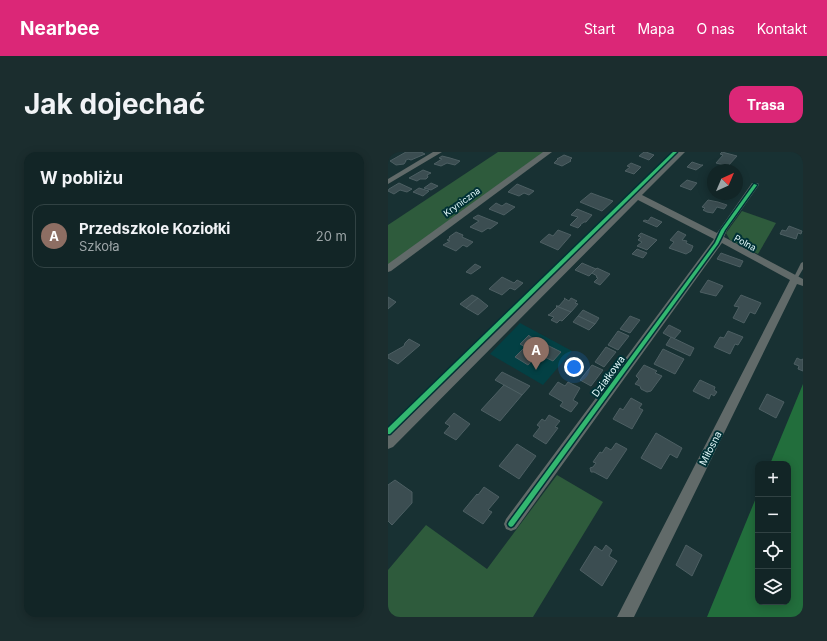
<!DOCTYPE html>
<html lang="pl">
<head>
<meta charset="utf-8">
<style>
	body { margin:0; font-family:Inter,sans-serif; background:#1b2d2e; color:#f1f3f6 }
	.controls { position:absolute; right:12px; bottom:12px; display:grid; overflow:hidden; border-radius:8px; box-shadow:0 2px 10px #0003 }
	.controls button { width:36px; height:36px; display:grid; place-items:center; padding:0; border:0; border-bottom:1px solid #314243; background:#122526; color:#f1f3f6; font:20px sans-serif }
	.compass { position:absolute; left:319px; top:12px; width:36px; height:36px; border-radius:50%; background:#122526; box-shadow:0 2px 10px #0003; rotate:44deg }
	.you { position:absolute; left:186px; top:215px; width:14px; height:14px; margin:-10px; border:3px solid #fff; border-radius:50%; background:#1a73e8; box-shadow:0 0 0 6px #1a73e833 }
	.badge { display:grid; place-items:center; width:26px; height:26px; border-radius:50%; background:#db2777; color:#fff; font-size:13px; font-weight:700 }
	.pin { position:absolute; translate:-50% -33px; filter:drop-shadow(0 1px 2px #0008) }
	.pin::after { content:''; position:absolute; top:21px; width:14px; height:12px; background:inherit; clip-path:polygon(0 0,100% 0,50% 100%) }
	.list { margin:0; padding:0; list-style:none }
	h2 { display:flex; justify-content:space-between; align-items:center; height:52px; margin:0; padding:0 16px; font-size:17px }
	h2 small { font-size:13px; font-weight:400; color:#9ca5a7 }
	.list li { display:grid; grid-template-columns:26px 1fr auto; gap:12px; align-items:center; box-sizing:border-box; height:64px; margin:0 8px 8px; padding:0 8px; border:1px solid #314243; border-radius:12px }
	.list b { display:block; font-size:15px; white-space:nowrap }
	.list p { margin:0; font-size:13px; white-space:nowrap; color:#9ca5a7 }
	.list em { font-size:13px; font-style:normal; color:#9ca5a7 }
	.icon { flex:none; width:22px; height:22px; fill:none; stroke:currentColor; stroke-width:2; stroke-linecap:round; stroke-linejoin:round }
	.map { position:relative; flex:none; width:415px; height:465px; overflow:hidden; border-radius:12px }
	header { display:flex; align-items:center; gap:24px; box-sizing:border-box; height:56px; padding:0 20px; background:#db2777; color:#fff }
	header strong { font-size:19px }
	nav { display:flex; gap:22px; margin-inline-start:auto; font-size:14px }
	.intro { display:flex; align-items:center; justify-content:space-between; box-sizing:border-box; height:96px; padding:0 24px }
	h1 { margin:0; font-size:28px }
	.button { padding:10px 18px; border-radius:12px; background:#db2777; color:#fff; font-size:14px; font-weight:700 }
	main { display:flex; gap:24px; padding:0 24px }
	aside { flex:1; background:#122526; border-radius:12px; box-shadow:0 2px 10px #0003 }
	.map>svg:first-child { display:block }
</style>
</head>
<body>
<header>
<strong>Nearbee</strong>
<nav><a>Start</a><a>Mapa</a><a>O nas</a><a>Kontakt</a></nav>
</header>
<div class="intro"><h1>Jak dojechać</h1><a class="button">Trasa</a></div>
<main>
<aside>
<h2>W pobliżu<small></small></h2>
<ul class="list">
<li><span class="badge" style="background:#8d6e63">A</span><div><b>Przedszkole Koziołki</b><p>Szkoła</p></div><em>20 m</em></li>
</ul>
</aside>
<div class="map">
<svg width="415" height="465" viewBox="0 0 415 465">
	<rect width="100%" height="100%" fill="#183133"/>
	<!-- built -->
	<polygon fill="#034044" points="132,171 184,199 155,233 102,202"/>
	<!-- green -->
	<g fill="#2e5b3c">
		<polygon points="110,0 156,0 0,113 0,73"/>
		<polygon points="354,59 388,71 370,102 342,88 338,81"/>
		<polygon points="169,323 215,350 145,465 0,465 0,418 38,373 99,417"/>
	</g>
	<!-- forest -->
	<polygon fill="#226e3c" points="415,232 415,465 319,465 370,341 370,450 400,450 400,312 382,312"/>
	<!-- building -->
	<g fill="#3b4d51" stroke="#4d5f63">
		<polygon points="18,0 33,0 37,2 23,8 20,7 17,9 18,9 16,12 8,13 2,9"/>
		<polygon points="256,0 258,0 266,3 261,8 251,4"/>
		<polygon points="334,0 349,4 340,14 328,11 335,3 332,2"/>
		<polygon points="176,3 184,6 182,8 183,9 174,14 166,11 170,7 169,7"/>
		<polygon points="54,4 62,6 72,9 67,13 59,11 53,14 46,12 54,7 51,6"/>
		<polygon points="304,10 313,13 315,13 308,18 299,15"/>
		<polygon points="243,11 253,15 246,22 237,19 242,15 239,14"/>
		<polygon points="35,18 43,21 39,23 40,25 38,27 32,27 29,29 21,26"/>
		<polygon points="299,28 309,31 303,38 292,34"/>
		<polygon points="11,31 24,37 19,40 12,38 6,42 0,39 1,37"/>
		<polygon points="43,31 50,34 43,38 36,36"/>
		<polygon points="129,32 146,39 141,43 136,41 131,44 120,40"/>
		<polygon points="31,36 41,39 35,44 25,40"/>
		<polygon points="203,41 225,49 214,59 192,50"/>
		<polygon points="320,48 330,50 339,53 336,57 329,55 325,61 319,60 315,58 317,56 314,55"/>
		<polygon points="108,51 114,54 118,51 127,55 116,63 101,57"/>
		<polygon points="189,57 204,63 198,70 196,70 192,73 193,73 190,76 182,73 190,65 183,63"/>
		<polygon points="90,63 110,71 102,77 100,76 94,80 82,75 91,69 85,66"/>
		<polygon points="263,65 274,70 269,75 255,69 257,68 260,69"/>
		<polygon points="401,74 414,79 413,82 410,81 408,87 392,82 394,78 398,79"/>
		<polygon points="170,78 183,83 170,98 152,90 161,82 165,84"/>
		<polygon points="290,79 298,83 294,88 299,89 298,91 305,94 303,99 298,102 281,96 286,90 282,88"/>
		<polygon points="68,80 75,83 74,85 85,90 79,95 75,93 68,99 55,93 62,89 59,88 62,86 61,85"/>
		<polygon points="253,81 269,88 259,98 249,94 254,90 250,88 253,85 250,84"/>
		<polygon points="249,97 259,101 255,106 244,102"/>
		<polygon points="333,101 355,109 352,115 329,107"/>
		<polygon points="194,111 208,117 201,124 187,118"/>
		<polygon points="87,112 93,115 83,122 78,120"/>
		<polygon points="209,116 222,122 212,133 206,130 210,126 208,125 209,124 204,121"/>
		<polygon points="114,125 126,131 129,128 135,131 127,138 122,136 114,143 101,137"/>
		<polygon points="320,128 335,134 328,144 312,140"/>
		<polygon points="84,143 90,146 78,156 72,152"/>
		<polygon points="353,143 373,151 367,162 362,160 356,171 345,166 351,155 346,154"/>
		<polygon points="0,145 8,150 0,157"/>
		<polygon points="90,146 100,154 90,163 78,156"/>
		<polygon points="176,146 181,149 183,146 189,149 187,151 190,152 183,160 168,154 171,154 177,147"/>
		<polygon points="168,154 183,160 174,169 172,168 169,171 163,168 166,165 160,163 162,162 169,155"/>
		<polygon points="195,158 211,166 207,172 190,164"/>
		<polygon points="190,164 207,172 201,178 185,170"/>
		<polygon points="242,164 252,168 242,181 232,177"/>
		<polygon points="281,173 293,179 286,187 275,181"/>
		<polygon points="230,179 241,184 230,198 220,193"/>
		<polygon points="340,179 355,185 350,193 347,192 342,202 326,195 332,185 336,186"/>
		<polygon points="141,183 141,184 173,200 165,209 150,202 140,213 127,205 137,195 132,192"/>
		<polygon points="283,185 306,196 302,204 278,193"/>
		<polygon points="21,187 32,193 10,212 0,206 0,203 16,194 17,191"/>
		<polygon points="218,195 228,200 216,215 207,210"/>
		<polygon points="275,197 296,207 287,222 266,212"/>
		<polygon points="409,206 413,208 415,207 415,219 410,217 411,214 406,212"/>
		<polygon points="204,213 215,218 203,234 192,228"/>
		<polygon points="256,213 269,219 267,221 274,224 263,239 259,240 253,237 252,234 247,232 251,227 248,224"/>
		<polygon points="114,220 142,234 134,243 107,228"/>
		<polygon points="312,228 327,235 326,238 329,240 326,244 323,242 321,247 305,239"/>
		<polygon points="170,230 177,234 180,230 192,236 185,248 190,251 183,260 172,254 175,250 161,242"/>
		<polygon points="116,233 134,243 112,269 93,258"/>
		<polygon points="379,242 396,250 388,266 371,257"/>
		<polygon points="243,246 254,252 251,256 255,258 244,277 225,267 232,256 235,258"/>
		<polygon points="66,261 82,272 68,288 56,281 62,274 57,271"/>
		<polygon points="161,263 172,269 167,275 170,276 158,292 145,284 152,275 149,273 154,267 157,269"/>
		<polygon points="268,281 294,296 289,306 282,302 273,317 253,306"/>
		<polygon points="228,291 239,297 219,327 206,320 203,320 202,316 205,315 208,311 205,310 212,300 214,301 218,295 223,298"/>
		<polygon points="129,292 148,304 131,327 111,314"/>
		<polygon points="7,328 24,340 24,351 4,373 0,369 0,333"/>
		<polygon points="96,335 111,345 100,358 104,360 95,372 75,359 89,342 90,343"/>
		<polygon points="218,393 224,398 221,404 229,409 214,434 192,418 207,394 214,399"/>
		<polygon points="298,393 314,403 304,424 288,413"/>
	</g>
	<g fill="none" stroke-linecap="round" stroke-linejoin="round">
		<!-- service -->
		<polygon fill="#616a69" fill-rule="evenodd" points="415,110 415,117 409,127 409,128 405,128 405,127 413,111"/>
		<!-- minor -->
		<g fill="#616a69" fill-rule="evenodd">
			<polygon points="45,0 54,0 0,32 0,27"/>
			<polygon points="155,0 164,0 3,119 0,120 0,112"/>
			<polygon points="289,0 297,0 254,43 329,81 364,31 370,31 371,33 339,78 336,85 415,127 415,134 409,132 246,465 229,465 402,128 334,91 128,377 123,379 118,377 116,372 118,367 326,87 250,48 5,295 0,297 0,282"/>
		</g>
		<defs>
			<g id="cycleway">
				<polygon points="285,0 289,0 2,282 0,282 0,276"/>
				<polygon points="366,32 369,33 337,78 330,92 125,374 123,375 121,374 120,372 121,370 327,91 333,78"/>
			</g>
		</defs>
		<!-- cycleway casing -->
		<use href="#cycleway" stroke="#003135" stroke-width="3"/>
		<!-- cycleway -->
		<use href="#cycleway" fill="#33b770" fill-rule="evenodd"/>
	</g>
	<g text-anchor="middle" stroke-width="4" stroke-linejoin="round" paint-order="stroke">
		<!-- far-street labels -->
		<g font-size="9" fill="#e2f9fb" stroke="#003135">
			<text transform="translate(74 50) rotate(-36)" y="3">Kryniczna</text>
			<text transform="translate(357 91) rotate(29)" y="3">Polna</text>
		</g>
		<!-- street labels -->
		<g font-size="10" fill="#e2f9fb" stroke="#003135">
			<text transform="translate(220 224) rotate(-54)" y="4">Działkowa</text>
			<text transform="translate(322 296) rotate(-63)" y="4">Miłosna</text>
		</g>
	</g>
</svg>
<div class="controls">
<button>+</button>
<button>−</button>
<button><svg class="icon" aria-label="locate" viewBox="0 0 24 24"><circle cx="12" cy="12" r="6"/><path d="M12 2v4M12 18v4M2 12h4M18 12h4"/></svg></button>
<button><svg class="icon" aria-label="layers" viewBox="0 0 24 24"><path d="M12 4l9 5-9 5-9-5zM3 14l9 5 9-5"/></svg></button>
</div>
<svg class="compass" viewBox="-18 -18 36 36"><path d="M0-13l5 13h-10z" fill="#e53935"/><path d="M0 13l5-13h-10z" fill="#9ca5a7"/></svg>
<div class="you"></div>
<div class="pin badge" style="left:148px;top:218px;background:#8d6e63">A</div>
</div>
</main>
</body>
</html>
